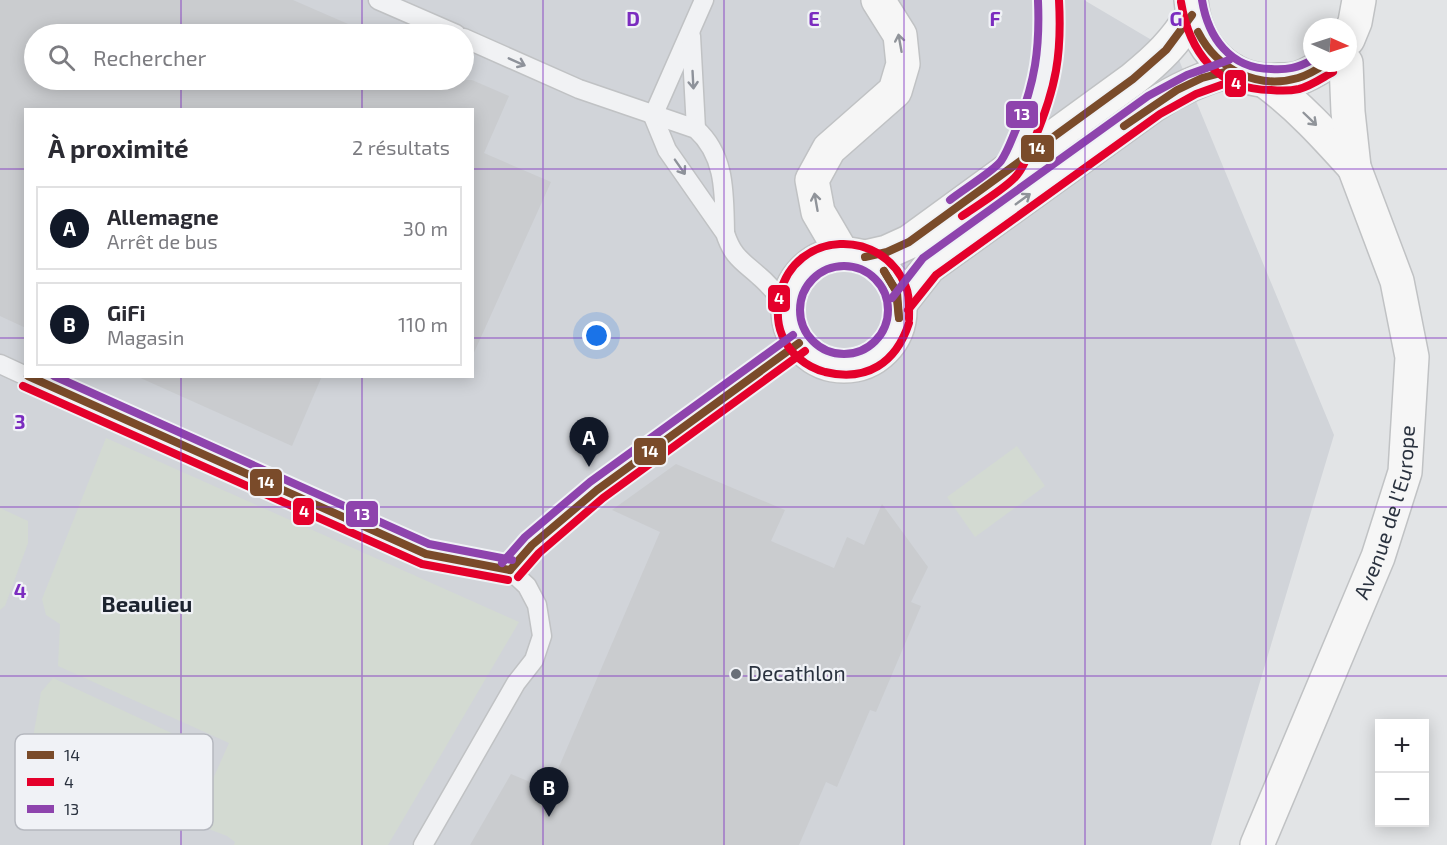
<!DOCTYPE html>
<html lang="fr">
<head>
<meta charset="utf-8">
<style>
	body { margin:0; font-family:"Exo 2",sans-serif; background:#f7f7f7; color:#2b2b33 }
	.controls { position:absolute; right:18px; bottom:18px; display:grid; overflow:hidden; border-radius:0px; box-shadow:0 3px 15px #0003 }
	.controls button { width:54px; height:54px; display:grid; place-items:center; padding:0; border:0; border-bottom:2px solid #e1e1e2; background:#fff; color:#2b2b33; font:30px sans-serif }
	.compass { position:absolute; left:1303px; top:18px; width:54px; height:54px; border-radius:50%; background:#fff; box-shadow:0 3px 15px #0003; rotate:93deg }
	.you { position:absolute; left:597px; top:336px; width:21px; height:21px; margin:-15px; border:4px solid #fff; border-radius:50%; background:#1a73e8; box-shadow:0 0 0 9px #1a73e833 }
	.badge { display:grid; place-items:center; width:39px; height:39px; border-radius:50%; background:#111827; color:#fff; font-size:20px; font-weight:700 }
	.pin { position:absolute; translate:-50% -50px; filter:drop-shadow(0 2px 3px #0008) }
	.pin::after { content:''; position:absolute; top:32px; width:21px; height:18px; background:inherit; clip-path:polygon(0 0,100% 0,50% 100%) }
	.list { margin:0; padding:0; list-style:none }
	h2 { display:flex; justify-content:space-between; align-items:center; height:78px; margin:0; padding:0 24px; font-size:26px }
	h2 small { font-size:20px; font-weight:400; color:#7c7c81 }
	.list li { display:grid; grid-template-columns:39px 1fr auto; gap:18px; align-items:center; box-sizing:border-box; height:84px; margin:0 12px 12px; padding:0 12px; border:2px solid #e1e1e2; border-radius:0px }
	.list b { display:block; font-size:22px; white-space:nowrap }
	.list p { margin:0; font-size:20px; white-space:nowrap; color:#7c7c81 }
	.list em { font-size:20px; font-style:normal; color:#7c7c81 }
	.icon { flex:none; width:33px; height:33px; fill:none; stroke:currentColor; stroke-width:2; stroke-linecap:round; stroke-linejoin:round }
	.map { position:relative; flex:none; width:1447px; height:845px; overflow:hidden }
	.search { position:absolute; background:#fff; box-shadow:0 3px 15px #0003; left:24px; top:24px; width:450px; height:66px; display:flex; align-items:center; gap:15px; box-sizing:border-box; padding:0 21px; border-radius:33px; color:#7c7c81; font-size:22px }
	.panel { position:absolute; background:#fff; box-shadow:0 3px 15px #0003; left:24px; top:108px; width:450px; height:270px; border-radius:0px }
	.map>svg:first-child { display:block }
</style>
</head>
<body>
<div class="map">
<svg width="1447" height="845" viewBox="0 0 1447 845">
	<rect width="100%" height="100%" fill="#e2e4e6"/>
	<!-- built -->
	<path fill="#d1d4d9" fill-rule="evenodd" d="M0 0H1084L1177 55 1334 435 1211 845H0ZM34 34H464V80H34ZM26 110H472V376H26Z"/>
	<!-- green -->
	<g fill="#d3dad2">
		<polygon points="106,438 519,622 388,845 234,845 235,842 227,836 196,824 196,817 229,743 58,666 60,624 46,615 42,599"/>
		<polygon points="1017,446 1045,486 975,537 947,497"/>
		<polygon points="0,508 28,521 28,543 5,606 0,610"/>
		<polygon points="53,678 193,743 200,755 201,764 183,809 176,811 37,749 32,743 41,692"/>
	</g>
	<!-- building -->
	<g fill="#cacccf">
		<polygon points="0,0 293,0 371,34 34,34 34,80 472,80 509,96 484,153 551,182 472,357 472,110 26,110 26,328 0,316"/>
		<polygon points="136,376 322,376 292,446"/>
		<polygon points="676,464 785,510 771,541 834,568 847,537 864,545 882,504 928,567 911,602 921,606 876,712 870,710 837,787 826,782 799,845 470,845 511,774 549,790 660,532 612,510"/>
	</g>
	<g fill="none" stroke-linecap="round" stroke-linejoin="round">
		<defs>
			<g id="lane">
				<polyline points="378,0 456,34"/>
				<path d="M704 0 653 116 667 150 725 233C733 257 741 260 759 276 770 285 779 297 788 308"/>
				<polyline points="691,36 696,129"/>
				<path d="M464 38 579 89 696 129C726 156 724 194 725 232"/>
				<path d="M1013 160C1032 120 1047 82 1050 38 1051 26 1049 12 1048 0"/>
				<polyline points="0,364 26,376"/>
				<polyline points="27,376 426,554 510,570"/>
				<polyline points="510,570 532,545 597,490 799,343"/>
				<polyline points="423,845 516,683 534,660 542,636 537,605 527,586 510,570"/>
			</g>
			<g id="secondary">
				<path d="M1191 0C1195 48 1230 85 1280 80 1286 80 1293 80 1299 78 1308 75 1319 68 1327 63"/>
				<polyline points="1348,39 1355,22 1359,0"/>
				<path d="M1265 81C1299 106 1326 136 1354 167"/>
				<polyline points="842,253 818,212 812,180 829,149 895,91 903,64 900,35 878,0"/>
				<circle cx="844" cy="310" r="56"/>
				<path d="M865 257 887 252 909 242 1133 79C1159 58 1174 43 1192 15"/>
				<path d="M900 304 929 267 1154 105C1179 88 1203 78 1232 70"/>
				<path id="s1" d="M1257 845 1378 557 1405 472 1412 357 1397 281 1354 167 1348 112 1346 63"/>
			</g>
		</defs>
		<!-- lane casing -->
		<use href="#lane" stroke="#c0c2c4" stroke-width="21"/>
		<!-- secondary casing -->
		<use href="#secondary" stroke="#c0c2c4" stroke-width="36"/>
		<!-- lane -->
		<use href="#lane" stroke="#f1f2f4" stroke-width="18"/>
		<!-- secondary -->
		<use href="#secondary" stroke="#f6f6f6" stroke-width="33"/>
		<defs>
			<g id="bus-1">
				<path d="M1198 32C1217 69 1257 90 1298 78 1309 75 1318 69 1327 63"/>
				<polyline points="1124,126 1177,90 1202,78 1232,70"/>
				<polyline points="865,257 887,252 909,242 1133,79 1166,50 1192,15"/>
				<polyline points="884,271 897,292 899,318"/>
				<polyline points="884,271 896,291 899,318"/>
				<polyline points="28,376 426,554 510,570"/>
				<polyline points="510,570 532,545 597,490 799,343"/>
			</g>
			<g id="bus-2">
				<path d="M1181 2C1189 51 1217 90 1271 90 1281 91 1290 91 1299 89 1311 86 1322 78 1333 72"/>
				<path d="M962 216C975 207 1008 187 1017 175 1025 166 1030 150 1035 138 1056 87 1062 55 1059 0"/>
				<polyline points="908,310 936,275 1160,114 1196,94 1235,80"/>
				<path d="M909 323C896 363 867 382 825 372 806 367 789 353 782 335 776 321 777 308 780 294 795 230 883 227 906 287 910 296 909 309 909 319"/>
				<polyline points="23,386 422,564 508,580"/>
				<polyline points="518,577 539,553 603,498 805,351"/>
			</g>
			<g id="bus-3">
				<path d="M1202 0C1208 37 1230 69 1271 69 1287 70 1298 68 1312 60"/>
				<path d="M950 200C961 191 995 170 1001 161 1008 151 1012 138 1017 127 1035 82 1040 49 1038 1"/>
				<circle cx="844" cy="310" r="44"/>
				<polyline points="892,298 923,258 1148,96 1187,75 1229,60"/>
				<polyline points="54,376 429,544 512,560"/>
				<polyline points="502,563 525,537 590,482 793,335"/>
			</g>
		</defs>
		<!-- bus-1 casing -->
		<use href="#bus-1" stroke="#f0f2f6" stroke-width="12"/>
		<!-- bus-2 casing -->
		<use href="#bus-2" stroke="#f0f2f6" stroke-width="12"/>
		<!-- bus-3 casing -->
		<use href="#bus-3" stroke="#f0f2f6" stroke-width="12"/>
		<!-- bus-1 -->
		<use href="#bus-1" stroke="#7a4b2a" stroke-width="8"/>
		<!-- bus-2 -->
		<use href="#bus-2" stroke="#e4002b" stroke-width="8"/>
		<!-- bus-3 -->
		<use href="#bus-3" stroke="#8e44ad" stroke-width="8"/>
	</g>
	<!-- one-way arrows -->
	<defs><path id="oneway-shaft" d="M-6 0H5M1.5-3L5.5 0L1.5 3" fill="none" stroke-width="1.6" stroke-linecap="round" stroke-linejoin="round" transform="scale(1.5)"/></defs>
	<g stroke="#90949a">
		<use href="#oneway-shaft" transform="translate(900 43) rotate(-100)"/>
		<use href="#oneway-shaft" transform="translate(1310 119) rotate(44)"/>
		<use href="#oneway-shaft" transform="translate(1023 199) rotate(-36)"/>
		<use href="#oneway-shaft" transform="translate(816 202) rotate(-100)"/>
	</g>
	<g stroke="#8e929a">
		<use href="#oneway-shaft" transform="translate(517 62) rotate(24)"/>
		<use href="#oneway-shaft" transform="translate(693 80) rotate(87)"/>
		<use href="#oneway-shaft" transform="translate(680 167) rotate(55)"/>
	</g>
	<!-- grid -->
	<path fill="none" stroke="#7b2cbf" stroke-width="1.5" stroke-opacity="0.55" d="M181 0V34M362 0V34M543 0V845M724 0V845M904 0V845M1085 0V845M1266 0V845M181 80V110M362 80V110M0 169H26M472 169H1447M0 338H26M472 338H1447M181 376V845M362 376V845M0 507H1447M0 676H1447"/>
	<!-- markers -->
	<circle fill="#6a7079" stroke="#f0f2f6" stroke-width="2" cx="736" cy="674" r="6"/>
	<g text-anchor="middle" stroke-width="4.5" stroke-linejoin="round" paint-order="stroke">
		<!-- street labels -->
		<g font-size="21" fill="#2a323f" stroke="#f0f2f6">
			<text dy="7" stroke="none"><textPath href="#s1" startOffset="358">Avenue de l'Europe</textPath></text>
		</g>
		<!-- poi labels -->
		<g font-size="21" fill="#2a323f" stroke="#f0f2f6" text-anchor="start">
			<text x="748" y="681">Decathlon</text>
		</g>
		<!-- neighbourhood labels -->
		<g font-size="22" font-weight="bold" fill="#1c232f" stroke="#f0f2f6">
			<text x="147" y="612">Beaulieu</text>
		</g>
	</g>
	<!-- legend -->
	<rect x="15" y="734" width="198" height="96" rx="9" fill="#f0f2f6" stroke="#b5b8bf" stroke-width="1.5"/>
	<rect x="27" y="751" width="27" height="8" fill="#7a4b2a"/>
	<rect x="27" y="778" width="27" height="8" fill="#e4002b"/>
	<rect x="27" y="805" width="27" height="8" fill="#8e44ad"/>
	<g font-size="16" fill="#2a323f">
		<text x="64" y="761">14</text>
		<text x="64" y="788">4</text>
		<text x="64" y="815">13</text>
	</g>
	<g font-size="20" text-anchor="middle" font-weight="bold" fill="#7b2cbf" stroke="#f0f2f6" stroke-width="4.5" stroke-linejoin="round" paint-order="stroke">
		<text x="633" y="26">D</text>
		<text x="814" y="26">E</text>
		<text x="995" y="26">F</text>
		<text x="1176" y="26">G</text>
		<text x="20" y="429">3</text>
		<text x="20" y="598">4</text>
	</g>
	<g stroke="#f0f2f6" stroke-width="2">
		<rect x="1224" y="69" width="23" height="29" rx="6" fill="#e4002b"/>
		<rect x="1005" y="100" width="34" height="29" rx="6" fill="#8e44ad"/>
		<rect x="1020" y="134" width="35" height="29" rx="6" fill="#7a4b2a"/>
		<rect x="767" y="284" width="24" height="29" rx="6" fill="#e4002b"/>
		<rect x="633" y="437" width="34" height="29" rx="6" fill="#7a4b2a"/>
		<rect x="249" y="468" width="34" height="29" rx="6" fill="#7a4b2a"/>
		<rect x="292" y="497" width="23" height="29" rx="6" fill="#e4002b"/>
		<rect x="345" y="500" width="34" height="28" rx="6" fill="#8e44ad"/>
	</g>
	<g font-size="16" text-anchor="middle" font-weight="bold" fill="#fff">
		<text x="1236" y="89">4</text>
		<text x="1022" y="120">13</text>
		<text x="1037" y="154">14</text>
		<text x="779" y="304">4</text>
		<text x="650" y="457">14</text>
		<text x="266" y="488">14</text>
		<text x="304" y="517">4</text>
		<text x="362" y="520">13</text>
	</g>
</svg>
<div class="controls">
<button>+</button>
<button>−</button>
</div>
<svg class="compass" viewBox="-18 -18 36 36"><path d="M0-13l5 13h-10z" fill="#e53935"/><path d="M0 13l5-13h-10z" fill="#7c7c81"/></svg>
<div class="you"></div>
<div class="pin badge" style="left:589px;top:467px">A</div>
<div class="pin badge" style="left:549px;top:817px">B</div>
<div class="search"><svg class="icon" aria-label="search" viewBox="0 0 24 24"><circle cx="10" cy="10" r="6"/><path d="M15 15l6 6"/></svg>Rechercher</div>
<section class="panel">
<h2>À proximité<small>2 résultats</small></h2>
<ul class="list">
<li><span class="badge">A</span><div><b>Allemagne</b><p>Arrêt de bus</p></div><em>30 m</em></li>
<li><span class="badge">B</span><div><b>GiFi</b><p>Magasin</p></div><em>110 m</em></li>
</ul>
</section>
</div>
</body>
</html>
